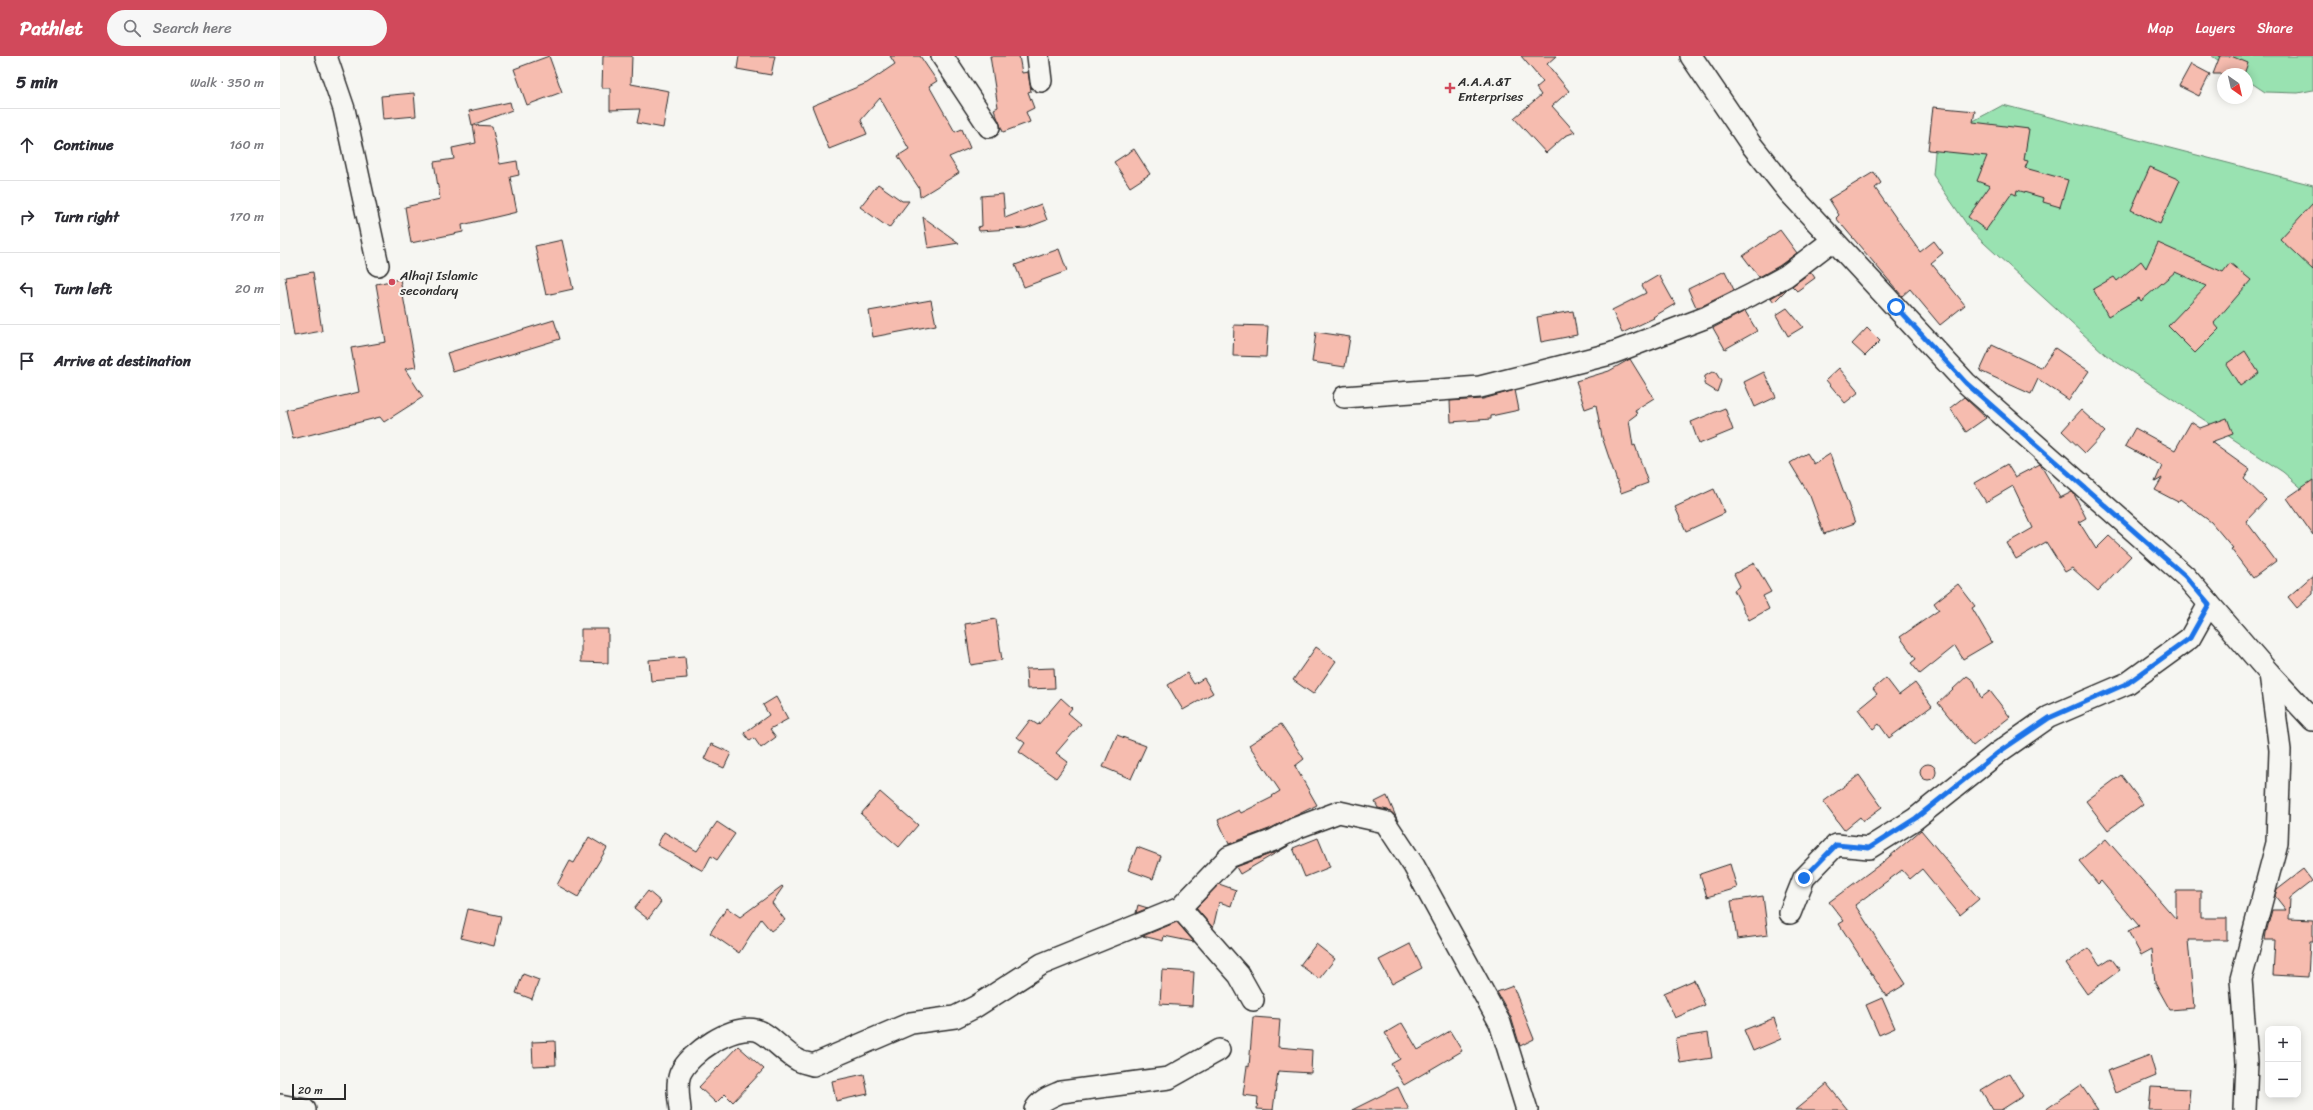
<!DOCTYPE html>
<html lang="en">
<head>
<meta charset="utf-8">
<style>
	body { margin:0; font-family:Sriracha,sans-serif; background:#f7f7f7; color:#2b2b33 }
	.controls { position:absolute; right:12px; bottom:12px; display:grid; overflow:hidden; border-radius:8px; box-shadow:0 2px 10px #0003 }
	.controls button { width:36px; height:36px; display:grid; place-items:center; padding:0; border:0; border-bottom:1px solid #e1e1e2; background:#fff; color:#2b2b33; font:20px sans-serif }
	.compass { position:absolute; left:1937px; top:12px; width:36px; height:36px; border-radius:50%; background:#fff; box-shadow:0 2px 10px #0003; rotate:146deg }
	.scale { position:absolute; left:12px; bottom:10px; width:54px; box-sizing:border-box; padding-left:4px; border:2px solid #2b2b2b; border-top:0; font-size:11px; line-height:14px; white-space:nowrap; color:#2b2b2b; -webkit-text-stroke:3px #f6f6f2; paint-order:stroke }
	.stop { position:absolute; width:12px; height:12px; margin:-9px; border:3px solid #1a73e8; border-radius:50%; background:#fff }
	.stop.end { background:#1a73e8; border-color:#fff; box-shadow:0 1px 4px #0008 }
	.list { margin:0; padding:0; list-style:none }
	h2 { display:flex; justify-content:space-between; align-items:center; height:52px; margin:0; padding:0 16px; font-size:17px }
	h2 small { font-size:13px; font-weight:400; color:#7c7c81 }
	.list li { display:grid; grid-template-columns:26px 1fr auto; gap:12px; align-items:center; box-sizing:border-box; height:72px; padding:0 16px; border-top:1px solid #e1e1e2 }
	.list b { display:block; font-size:15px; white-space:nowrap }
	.list em { font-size:13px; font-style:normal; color:#7c7c81 }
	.icon { flex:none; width:22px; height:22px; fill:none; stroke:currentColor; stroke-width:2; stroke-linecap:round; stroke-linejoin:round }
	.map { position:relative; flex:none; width:2033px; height:1054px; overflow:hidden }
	header { display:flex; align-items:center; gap:24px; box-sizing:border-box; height:56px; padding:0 20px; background:#d1495b; color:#fff }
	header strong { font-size:19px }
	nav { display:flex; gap:22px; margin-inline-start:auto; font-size:14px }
	.search { width:280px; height:36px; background:#f7f7f7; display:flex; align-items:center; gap:10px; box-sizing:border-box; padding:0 14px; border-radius:22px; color:#7c7c81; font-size:15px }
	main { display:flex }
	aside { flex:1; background:#fff }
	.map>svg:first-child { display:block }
</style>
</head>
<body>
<header>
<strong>Pathlet</strong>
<div class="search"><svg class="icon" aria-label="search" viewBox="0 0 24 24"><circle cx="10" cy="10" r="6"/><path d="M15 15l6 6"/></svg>Search here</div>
<nav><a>Map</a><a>Layers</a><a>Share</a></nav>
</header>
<main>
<aside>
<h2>5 min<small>Walk · 350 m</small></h2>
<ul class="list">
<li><svg class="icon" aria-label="ahead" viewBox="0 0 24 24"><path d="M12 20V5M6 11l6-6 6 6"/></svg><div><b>Continue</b></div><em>160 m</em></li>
<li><svg class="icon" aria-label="right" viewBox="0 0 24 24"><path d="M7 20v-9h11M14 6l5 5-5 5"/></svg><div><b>Turn right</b></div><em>170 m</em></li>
<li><svg class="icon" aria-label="left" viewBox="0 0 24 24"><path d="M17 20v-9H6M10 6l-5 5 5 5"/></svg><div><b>Turn left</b></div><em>20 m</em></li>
<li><svg class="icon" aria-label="arrive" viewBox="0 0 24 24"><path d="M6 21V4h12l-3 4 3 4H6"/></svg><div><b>Arrive at destination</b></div></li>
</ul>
</aside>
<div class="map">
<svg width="2033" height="1054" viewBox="0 0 2033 1054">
	<rect width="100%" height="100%" fill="#f6f6f2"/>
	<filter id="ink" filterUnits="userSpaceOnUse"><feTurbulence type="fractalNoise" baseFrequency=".025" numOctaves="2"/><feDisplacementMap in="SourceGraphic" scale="8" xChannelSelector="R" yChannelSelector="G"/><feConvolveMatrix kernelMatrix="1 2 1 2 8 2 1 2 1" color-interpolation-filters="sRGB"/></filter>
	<g filter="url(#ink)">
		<!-- green -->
		<g fill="#99e2b1" stroke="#62866e">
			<polygon points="1932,0 2033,0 2033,34 2018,37 1985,36 1967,24 1967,18 1958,18"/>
			<polygon points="1723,49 2033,129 2033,442 2003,416 1826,299 1692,176 1653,119 1656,85"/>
		</g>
		<!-- building -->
		<g fill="#f6bcaf" stroke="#2b2b2b">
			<polygon points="269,0 282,36 247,49 234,13"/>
			<polygon points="323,0 352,0 351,28 389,35 383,72 357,67 360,53 330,54 330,32 322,32"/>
			<polygon points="459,0 495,0 491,19 457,13"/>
			<polygon points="610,0 640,0 657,25 649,30 675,76 682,73 690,92 669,101 679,117 640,141 639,132 618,100 629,93 600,42 581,64 587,78 549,93 532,50 587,27 615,8"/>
			<polygon points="710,0 739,0 742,17 748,16 751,35 748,36 754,52 746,56 750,66 723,76 714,53 718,51"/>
			<polygon points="1241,0 1276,0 1267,8 1289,35 1272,50 1295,76 1285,80 1266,97 1234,62 1261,39 1256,32 1263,26"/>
			<polygon points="1940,0 1951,0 1968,7 1964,18 1933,18"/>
			<polygon points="1911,8 1930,18 1919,40 1899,30"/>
			<polygon points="134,37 136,60 103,63 101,40"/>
			<polygon points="230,46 232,54 192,69 189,55"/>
			<polygon points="1653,51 1695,55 1693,66 1749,73 1744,104 1748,105 1745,112 1788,124 1780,151 1763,146 1764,142 1737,134 1736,139 1732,137 1706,174 1688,161 1710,130 1697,125 1707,100 1648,94"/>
			<polygon points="193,69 212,70 220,108 237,105 239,119 230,121 237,156 182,169 183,176 131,187 125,151 160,143 154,106 174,103 172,92 196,87"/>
			<polygon points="854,93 870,118 850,131 834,106"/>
			<polygon points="1870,111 1900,124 1880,168 1851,154"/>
			<polygon points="1594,116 1601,127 1595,132 1640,196 1654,185 1663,197 1651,207 1685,249 1660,269 1630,233 1622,240 1556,162 1559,159 1549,143"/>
			<polygon points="598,128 622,145 629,145 609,172 580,151"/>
			<polygon points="723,138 725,162 761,148 767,164 746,172 699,175 698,171 702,170 701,140"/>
			<polygon points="2033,147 2033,214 2000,183"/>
			<polygon points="643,161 679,187 648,192"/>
			<polygon points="1500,174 1517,197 1499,210 1479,221 1463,200"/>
			<polygon points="282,184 293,233 266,239 255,190"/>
			<polygon points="1878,187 1943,216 1950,207 1971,224 1934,267 1939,273 1915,297 1888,270 1926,230 1895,216 1861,245 1859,242 1828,260 1813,233 1834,221 1837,225 1861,205 1866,212"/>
			<polygon points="779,193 787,215 744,231 735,209"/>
			<polygon points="1445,215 1454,234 1422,250 1416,251 1408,233"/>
			<polygon points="33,216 42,275 14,280 5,221"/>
			<polygon points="1531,216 1535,222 1517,235 1512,230"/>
			<polygon points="1379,219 1395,248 1373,261 1374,262 1342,277 1332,254 1366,237 1362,229"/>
			<polygon points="120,223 136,311 125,313 143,341 104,366 100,361 13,383 6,354 79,336 71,292 106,286 96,228"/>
			<polygon points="1508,232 1494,246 1491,242"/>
			<polygon points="651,244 656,269 593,281 589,255"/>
			<polygon points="1507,252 1523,271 1508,280 1496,259"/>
			<polygon points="1293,255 1297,279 1261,286 1257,261"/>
			<polygon points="1465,255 1477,275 1445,293 1433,272"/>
			<polygon points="274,264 280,283 173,316 167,297"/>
			<polygon points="954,269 988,270 986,301 953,300"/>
			<polygon points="1587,272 1600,285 1585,300 1572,288"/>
			<polygon points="1036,276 1070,281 1065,311 1032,306"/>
			<polygon points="1712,289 1761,312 1775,292 1809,315 1789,344 1758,323 1751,338 1700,315"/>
			<polygon points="1965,295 1979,317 1960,330 1946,308"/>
			<polygon points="1350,303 1374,342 1355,354 1357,358 1349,364 1353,390 1355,389 1368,427 1341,437 1322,381 1316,349 1305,353 1296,325 1329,315"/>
			<polygon points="1559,312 1579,336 1565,347 1546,324"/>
			<polygon points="1432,316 1436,317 1441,325 1437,336 1424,328 1425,320"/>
			<polygon points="1484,316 1496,341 1475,351 1464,326"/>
			<polygon points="1235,334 1239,354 1211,360 1211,363 1171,366 1170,345 1203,343"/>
			<polygon points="1684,341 1706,362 1686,376 1670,352"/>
			<polygon points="1445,352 1453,374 1419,388 1411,366"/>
			<polygon points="1801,354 1825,376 1805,397 1782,375"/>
			<polygon points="1947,362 1953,378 1931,386 1970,414 1964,423 1986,444 1966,465 1996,505 1973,522 1951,493 1953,492 1931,466 1900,443 1898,446 1875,434 1882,422 1875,426 1882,410 1845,390 1855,372 1895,394 1911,366 1920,372"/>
			<polygon points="1527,397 1534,408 1550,398 1575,467 1544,478 1530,440 1510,407"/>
			<polygon points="1727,408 1735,421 1760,408 1780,442 1792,436 1794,438 1806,462 1799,466 1816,493 1829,480 1851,500 1818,535 1792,512 1785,516 1766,486 1736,503 1727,487 1753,472 1733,430 1706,446 1694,427"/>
			<polygon points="2033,424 2033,479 2007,442"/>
			<polygon points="1434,433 1445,457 1406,475 1395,451"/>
			<polygon points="1474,507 1491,536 1483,540 1489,553 1469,564 1454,534 1460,530 1454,518"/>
			<polygon points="2033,519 2033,538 2017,552 2008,541"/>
			<polygon points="1678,528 1695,550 1692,552 1712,586 1683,603 1675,590 1640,618 1631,607 1636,603 1620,581 1659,554 1654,547"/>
			<polygon points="716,563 722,604 691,609 685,568"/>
			<polygon points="301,573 328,573 328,607 301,606"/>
			<polygon points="1036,591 1056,605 1033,638 1013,624"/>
			<polygon points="405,601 407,622 371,625 369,604"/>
			<polygon points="774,612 775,632 747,633 746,613"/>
			<polygon points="907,617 914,628 924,622 933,637 903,654 888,629"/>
			<polygon points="1687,620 1694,625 1701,642 1710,635 1730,661 1693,690 1658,647"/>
			<polygon points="1606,622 1619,639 1635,627 1652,650 1609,682 1599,668 1593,673 1578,653 1597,638 1593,633"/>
			<polygon points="496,641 508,663 490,673 496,681 481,692 474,682 470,685 464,677 489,659 483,649"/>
			<polygon points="781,642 792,652 788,657 801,668 776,697 788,706 776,722 739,696 745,687 737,681 750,664 758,669"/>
			<polygon points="1001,668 1024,703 1015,710 1037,749 989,773 949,788 938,764 959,754 961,757 993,741 992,740 1000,735 969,689"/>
			<polygon points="837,679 866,690 851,723 823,711"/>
			<polygon points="431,688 451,697 444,712 424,703"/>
			<circle cx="1648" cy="716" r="8"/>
			<polygon points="1579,719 1602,751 1583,765 1580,761 1564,774 1543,746"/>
			<polygon points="1841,719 1863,748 1828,774 1806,745"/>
			<polygon points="600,736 638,769 619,791 581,758"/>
			<polygon points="1107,740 1117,763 1108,754 1098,752 1095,746"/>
			<polygon points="437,766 455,778 437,804 431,800 423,815 377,789 384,776 417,795"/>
			<polygon points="1641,774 1699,843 1680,859 1642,813 1630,823 1622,814 1575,849 1626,928 1606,940 1559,868 1564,865 1549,846 1603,806"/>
			<polygon points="309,781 327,792 298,841 277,829 290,805 294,807"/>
			<polygon points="1038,782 1050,811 1025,821 1013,792"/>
			<polygon points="1826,783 1896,863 1896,835 1921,835 1921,862 1947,862 1947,884 1908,884 1914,952 1890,954 1875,927 1872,893 1861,899 1848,875 1859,870 1821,825 1818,828 1799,805"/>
			<polygon points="1008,790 960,818 956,811 998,795"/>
			<polygon points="857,791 881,800 873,823 848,814"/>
			<polygon points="1450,808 1457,832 1427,841 1420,818"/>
			<polygon points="2023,813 2032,825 2010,842 2009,863 2033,864 2033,885 2030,885 2028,921 1993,919 1995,884 1985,884 1986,877 1992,854 2006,854 1995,840 1997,833"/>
			<polygon points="939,828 956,834 951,850 939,846 933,872 916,852"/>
			<polygon points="502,830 503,831 492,847 505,864 491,875 481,863 459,897 430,877 447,852 460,861"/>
			<polygon points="368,835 381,846 368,863 354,852"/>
			<polygon points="1483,840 1488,879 1457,883 1451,845"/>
			<polygon points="858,849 868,852 856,857"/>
			<polygon points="188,853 221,860 214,890 181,882"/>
			<polygon points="897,866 914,886 884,880 883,885 863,880"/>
			<polygon points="1036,888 1055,903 1039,923 1020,909"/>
			<polygon points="1130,888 1142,912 1112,928 1099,904"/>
			<polygon points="1808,892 1820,909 1831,902 1840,914 1807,938 1786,908"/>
			<polygon points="882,914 914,916 912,950 880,948"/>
			<polygon points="243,918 259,924 252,943 236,937"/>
			<polygon points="1414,924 1425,949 1395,962 1384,937"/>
			<polygon points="1233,930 1254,983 1240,990 1231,961 1217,936"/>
			<polygon points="1602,942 1615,972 1599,979 1586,949"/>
			<polygon points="973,961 1000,963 998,991 1032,994 1031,1017 998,1015 993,1054 977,1053 978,1041 963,1039 967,1010 969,1011"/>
			<polygon points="1494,962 1501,983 1473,995 1464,974"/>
			<polygon points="1122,967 1138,994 1170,975 1182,995 1124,1029 1111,1008 1120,1003 1105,977"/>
			<polygon points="1428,977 1432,1002 1400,1007 1396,982"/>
			<polygon points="275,985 276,1009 253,1010 252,986"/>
			<polygon points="458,990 484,1013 453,1046 445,1038 436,1047 419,1031"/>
			<polygon points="1870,999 1876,1020 1835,1037 1827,1015"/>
			<polygon points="1729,1017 1743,1040 1721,1054 1713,1054 1701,1034"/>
			<polygon points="584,1018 588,1038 556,1045 552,1025"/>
			<polygon points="1547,1028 1568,1054 1515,1054"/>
			<polygon points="1801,1029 1818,1054 1765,1054"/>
			<polygon points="1118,1031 1129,1054 1072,1054"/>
			<polygon points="1871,1031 1910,1033 1908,1054 1869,1054"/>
		</g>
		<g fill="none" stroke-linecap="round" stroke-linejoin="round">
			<defs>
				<g id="minor">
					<polyline points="46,0 64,53 98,209"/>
					<polyline points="662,0 709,71"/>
					<polyline points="758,0 761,25"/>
					<polyline points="1411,0 1470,87 1508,135 1686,327 1905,520 1990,618 2033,664"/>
					<polyline points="1064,341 1200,331 1330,298 1427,261 1471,239 1506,220 1553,184"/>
					<polyline points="900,852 959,919 973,944"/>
					<polyline points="1510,857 1524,822 1556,789 1589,792 1635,763 1719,696 1769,661 1848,627 1910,582 1929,548"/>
					<polyline points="0,1049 25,1054"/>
					<path d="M400 1054C399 1043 396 1029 400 1018 410 996 452 969 476 974 489 977 505 998 518 1004 522 1007 528 1007 533 1009L631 967 675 961 695 951 762 908 900 852 949 801 994 784 1016 772 1059 756 1105 766 1134 810 1220 967 1247 1054"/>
					<path d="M755 1054C759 1044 772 1040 781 1036L889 1022 939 994"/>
					<polyline points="1965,1054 1967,1007 1961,923 1997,787 2000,694 1990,618"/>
				</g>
			</defs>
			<!-- minor casing -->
			<use href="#minor" stroke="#2b2b2b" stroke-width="24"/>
			<!-- minor -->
			<use href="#minor" stroke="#f6f6f2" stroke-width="21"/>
		</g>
	</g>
	<g fill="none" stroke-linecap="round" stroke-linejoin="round" filter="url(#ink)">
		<!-- route -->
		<polyline stroke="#1a73e8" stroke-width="5" points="1524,822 1556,789 1589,792 1636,762 1719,696 1769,662 1848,627 1910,582 1929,548 1905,520 1686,327 1616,251"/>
	</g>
	<!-- markers -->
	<g fill="#d1495b" stroke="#f6f6f2" stroke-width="1.5">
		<path d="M1168 26h4v4h4v4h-4v4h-4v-4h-4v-4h4z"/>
		<circle cx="112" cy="226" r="4"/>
	</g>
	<g text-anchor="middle" stroke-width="4" stroke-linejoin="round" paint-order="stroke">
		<!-- poi labels -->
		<g font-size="13" fill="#2b2b2b" stroke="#f6f6f2" text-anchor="start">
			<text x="1178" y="30">A.A.A.&amp;T<tspan x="1178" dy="15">Enterprises</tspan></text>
			<text x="120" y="224">Alhaji Islamic<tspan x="120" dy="15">secondary</tspan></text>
		</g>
	</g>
</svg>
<div class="controls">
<button>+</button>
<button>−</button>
</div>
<svg class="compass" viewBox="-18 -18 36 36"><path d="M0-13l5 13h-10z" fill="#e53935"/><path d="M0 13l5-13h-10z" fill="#7c7c81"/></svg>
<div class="scale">20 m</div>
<div class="stop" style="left:1616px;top:251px"></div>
<div class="stop end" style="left:1524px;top:822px"></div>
</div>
</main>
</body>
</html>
